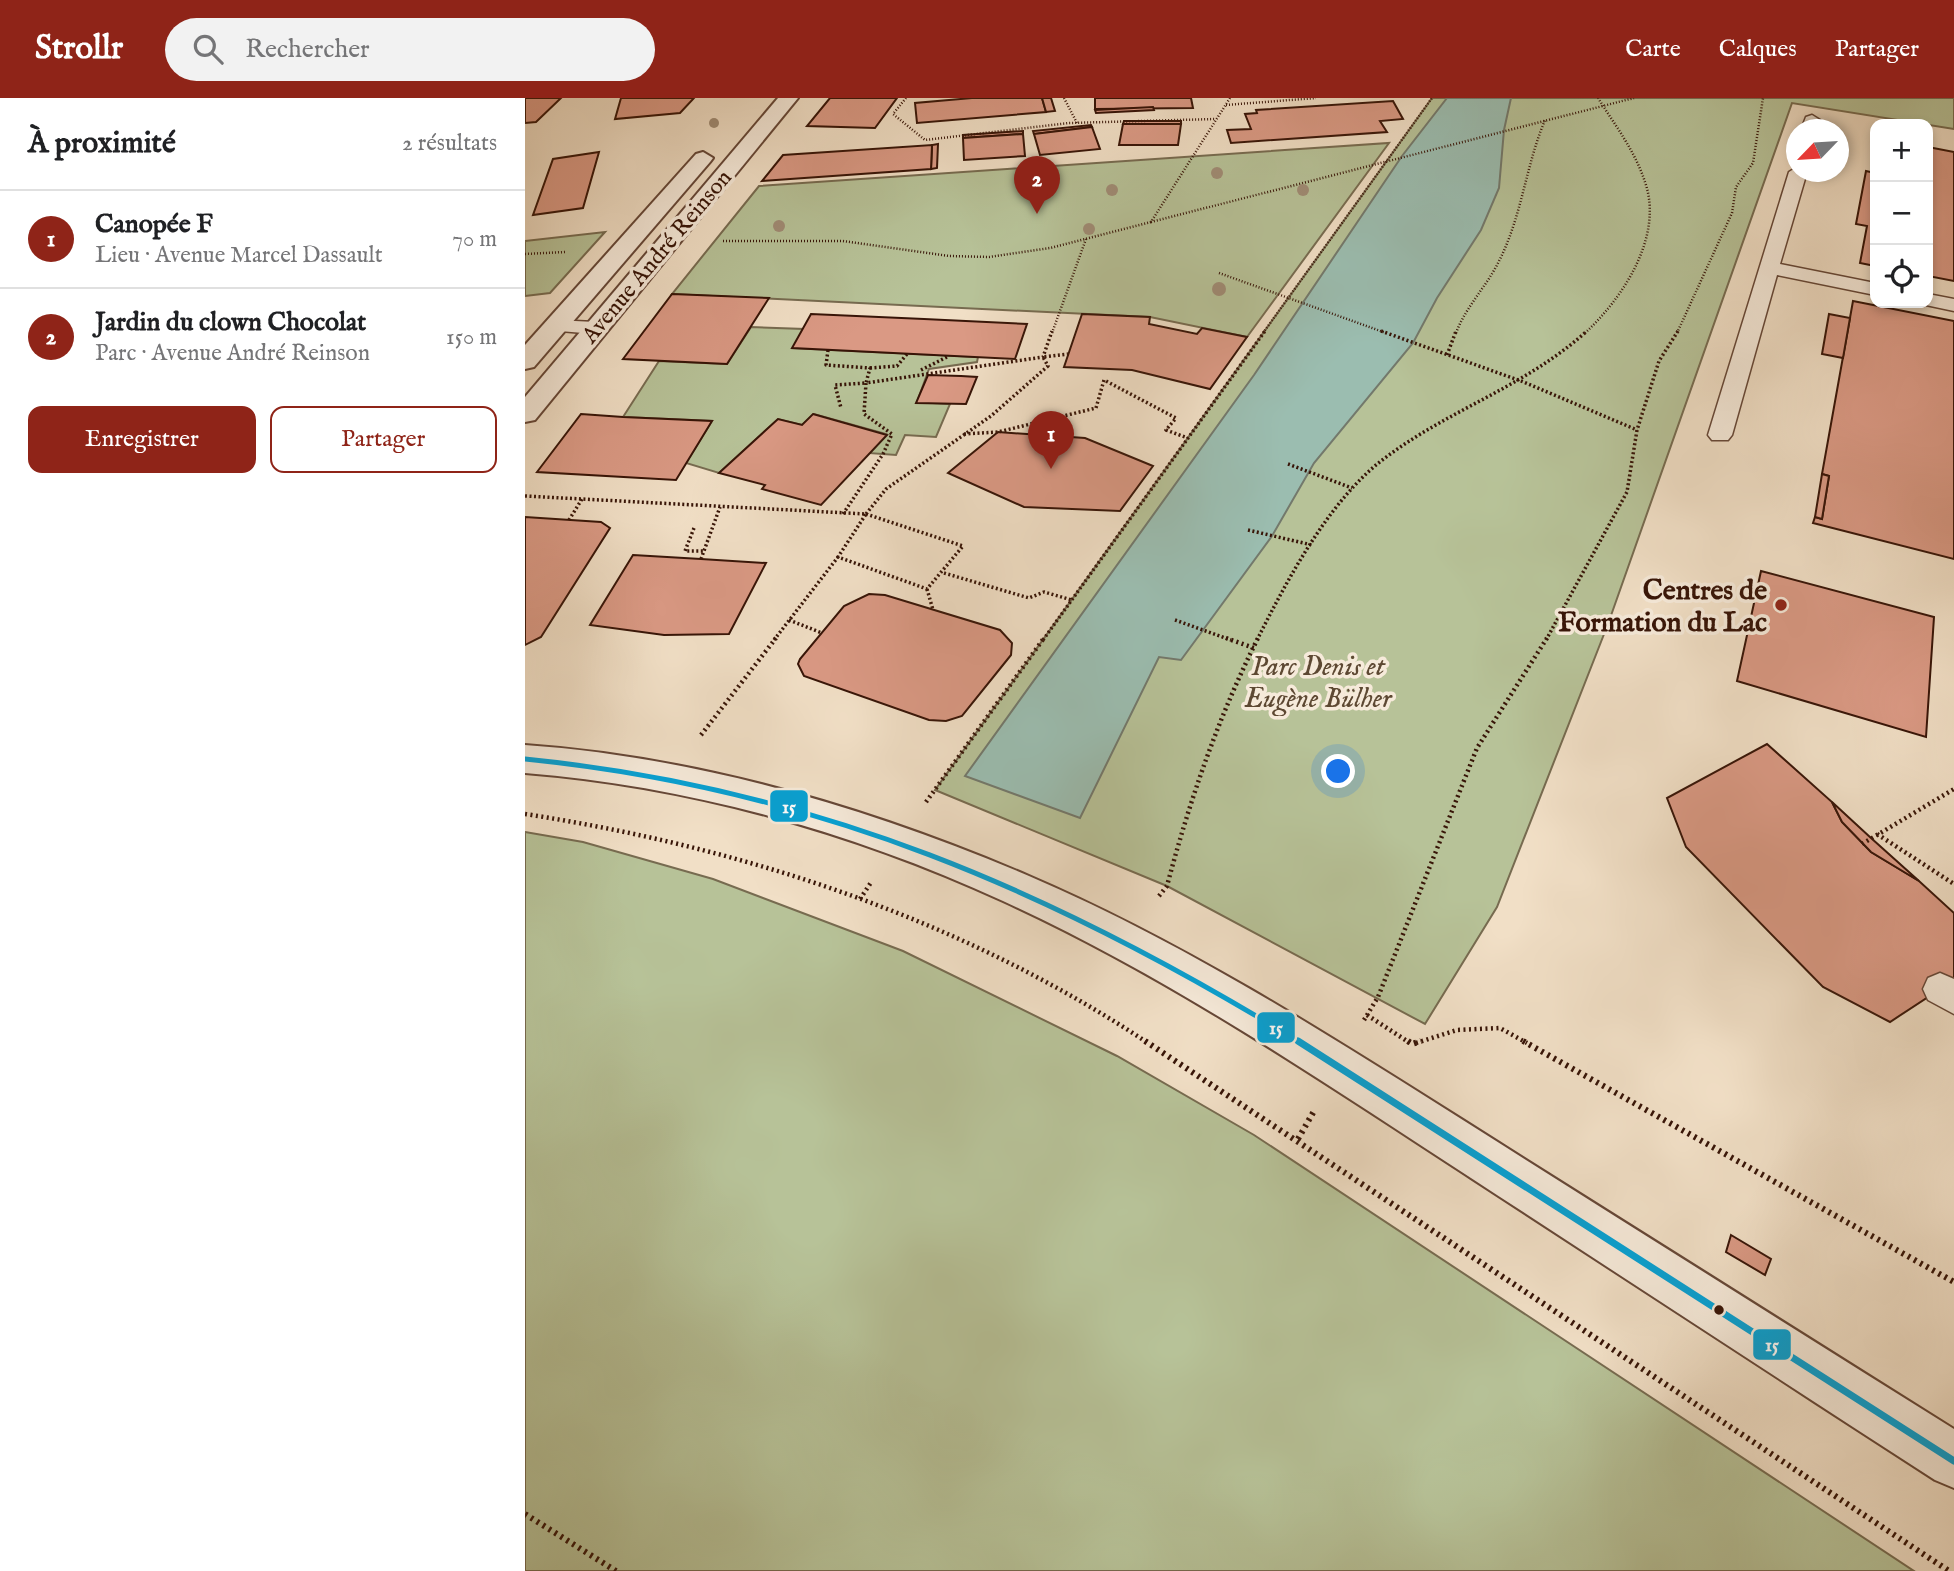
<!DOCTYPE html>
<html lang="fr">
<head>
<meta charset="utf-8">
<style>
	body { margin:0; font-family:"IM FELL English",serif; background:#f2f2f2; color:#202124 }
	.controls { position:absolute; right:21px; top:21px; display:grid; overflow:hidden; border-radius:14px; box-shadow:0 4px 10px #0003 }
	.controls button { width:63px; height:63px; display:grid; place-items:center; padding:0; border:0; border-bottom:2px solid #e0e0e0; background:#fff; color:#202124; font:35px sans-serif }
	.compass { position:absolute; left:1261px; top:21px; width:63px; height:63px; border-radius:50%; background:#fff; box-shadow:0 4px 10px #0003; rotate:245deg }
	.you { position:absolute; left:814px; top:674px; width:24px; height:24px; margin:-18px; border:5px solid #fff; border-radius:50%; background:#1a73e8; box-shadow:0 0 0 10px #1a73e833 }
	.badge { display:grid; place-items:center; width:46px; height:46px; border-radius:50%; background:#8f2418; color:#fff; font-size:23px; font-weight:700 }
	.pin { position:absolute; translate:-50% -58px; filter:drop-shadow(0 2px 4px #0008) }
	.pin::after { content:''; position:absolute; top:37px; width:24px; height:21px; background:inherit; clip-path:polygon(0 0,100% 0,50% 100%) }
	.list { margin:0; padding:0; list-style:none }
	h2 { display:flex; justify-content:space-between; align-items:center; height:91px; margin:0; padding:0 28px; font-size:30px }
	h2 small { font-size:23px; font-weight:400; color:#757577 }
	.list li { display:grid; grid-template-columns:46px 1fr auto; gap:21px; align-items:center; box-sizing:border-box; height:98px; padding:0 28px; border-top:2px solid #e0e0e0 }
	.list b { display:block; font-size:26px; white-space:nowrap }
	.list p { margin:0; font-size:23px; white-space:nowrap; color:#757577 }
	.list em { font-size:23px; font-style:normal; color:#757577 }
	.actions { display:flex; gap:14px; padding:21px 28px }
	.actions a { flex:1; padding:16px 0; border:2px solid #8f2418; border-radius:14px; text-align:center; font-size:24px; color:#8f2418 }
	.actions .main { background:#8f2418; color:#fff }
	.icon { flex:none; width:38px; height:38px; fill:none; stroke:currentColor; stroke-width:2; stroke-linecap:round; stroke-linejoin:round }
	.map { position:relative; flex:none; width:1429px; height:1473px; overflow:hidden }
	header { display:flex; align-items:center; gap:42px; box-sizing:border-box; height:98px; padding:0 35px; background:#8f2418; color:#fff }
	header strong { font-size:33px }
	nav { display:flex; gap:38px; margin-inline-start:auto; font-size:24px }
	.search { width:490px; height:63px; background:#f2f2f2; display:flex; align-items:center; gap:18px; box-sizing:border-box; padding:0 24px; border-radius:38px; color:#757577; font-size:26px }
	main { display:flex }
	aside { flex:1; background:#fff }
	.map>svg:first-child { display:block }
</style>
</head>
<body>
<header>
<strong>Strollr</strong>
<div class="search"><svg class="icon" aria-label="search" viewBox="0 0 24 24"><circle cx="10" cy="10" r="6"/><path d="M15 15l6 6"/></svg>Rechercher</div>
<nav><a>Carte</a><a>Calques</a><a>Partager</a></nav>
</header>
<main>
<aside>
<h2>À proximité<small>2 résultats</small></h2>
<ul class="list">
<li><span class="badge">1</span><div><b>Canopée F</b><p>Lieu · Avenue Marcel Dassault</p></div><em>70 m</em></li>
<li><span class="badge">2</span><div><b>Jardin du clown Chocolat</b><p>Parc · Avenue André Reinson</p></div><em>150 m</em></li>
</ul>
<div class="actions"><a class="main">Enregistrer</a><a>Partager</a></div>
</aside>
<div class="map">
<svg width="1429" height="1473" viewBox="0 0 1429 1473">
	<rect width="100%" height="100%" fill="#f1dfc6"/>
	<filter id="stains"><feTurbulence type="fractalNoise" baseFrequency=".00286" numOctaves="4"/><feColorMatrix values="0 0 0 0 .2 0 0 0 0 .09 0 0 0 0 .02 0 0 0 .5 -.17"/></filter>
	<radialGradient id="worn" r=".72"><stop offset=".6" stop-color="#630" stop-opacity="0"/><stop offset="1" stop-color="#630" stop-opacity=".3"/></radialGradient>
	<!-- green -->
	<g fill="#b7c298" stroke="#776b50" stroke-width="2">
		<polygon points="907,0 1429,0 1429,31 1267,5 1083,526 972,809 900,926 642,788 410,692"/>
		<polygon points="864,45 722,239 625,219 147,196 234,88"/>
		<polygon points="80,134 25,195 0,198 0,143"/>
		<polygon points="226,229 279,231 268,250 453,259 452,264 404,271 392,304 425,306 411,339 380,337 371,357 343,355 361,336 289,316 277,327 253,321 194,375 161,365 187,323 98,319 134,263 202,266"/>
		<polygon points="0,734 58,744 188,781 378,853 592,958 729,1037 1389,1473 0,1473"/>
	</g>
	<!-- water -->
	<polygon fill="#9bbdb0" stroke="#73796c" stroke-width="2" points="922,0 986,0 979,32 974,90 956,132 912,200 888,245 789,365 747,438 656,562 634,559 555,720 440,678 729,277 877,58"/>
	<!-- building -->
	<g fill="#da9984" stroke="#371407" stroke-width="2">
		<polygon points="0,0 36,0 11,24 0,25"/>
		<polygon points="96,0 169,0 155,15 90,21"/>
		<polygon points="305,0 372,0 350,30 282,28"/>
		<polygon points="447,0 517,0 521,14 392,25 390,5"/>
		<polygon points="517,0 526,0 530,13 521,14"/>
		<polygon points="570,0 666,0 668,10 570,11"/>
		<polygon points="868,3 878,21 855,23 862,34 706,45 702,32 726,31 720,16 732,15 731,12"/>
		<polygon points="628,9 629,12 571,15 570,12"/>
		<polygon points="599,23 656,23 656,26 598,26"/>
		<polygon points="598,26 656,26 653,47 594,47"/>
		<polygon points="566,27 567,29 509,36 508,33"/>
		<polygon points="567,29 575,51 515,57 509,36"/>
		<polygon points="498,33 498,36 438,40 438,37"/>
		<polygon points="498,36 500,58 439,62 438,40"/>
		<polygon points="413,46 412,70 406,71 407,47"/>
		<polygon points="407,47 406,71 237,83 258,57"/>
		<polygon points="1403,49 1429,54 1429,183 1403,178"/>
		<polygon points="74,54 58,110 8,117 28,61"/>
		<polygon points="1341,73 1350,75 1350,168 1335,165 1342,128 1331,126"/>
		<polygon points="147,196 172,197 244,200 202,266 98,261"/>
		<polygon points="1328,203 1429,223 1429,461 1288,425 1290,419 1297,421 1304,378 1297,376"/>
		<polygon points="286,216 399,221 502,226 490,261 267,250"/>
		<polygon points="557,216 625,219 624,226 672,236 677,230 722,239 685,291 607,272 539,269"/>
		<polygon points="1304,216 1325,220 1318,260 1297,256"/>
		<polygon points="403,277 436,278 452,279 441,306 391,305"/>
		<polygon points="56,316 98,319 187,323 151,382 12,374"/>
		<polygon points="288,316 362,337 296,407 237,391 240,387 194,375 253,321 277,327"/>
		<polygon points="473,334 560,340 628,368 595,413 499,409 423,375"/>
		<polygon points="1297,376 1304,378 1297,421 1290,419"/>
		<polygon points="0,419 76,424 85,430 16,539 0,547"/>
		<polygon points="108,457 176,461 241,465 204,536 139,537 65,527"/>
		<polygon points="1236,473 1409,519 1401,639 1212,583"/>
		<polygon points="344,496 360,497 475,532 487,545 486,557 437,618 421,623 404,622 279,578 273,566 275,561 319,508"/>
		<polygon points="1242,646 1307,704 1317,724 1346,754 1394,783 1429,815 1429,882 1365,924 1298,889 1161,749 1142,700"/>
		<polygon points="1307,704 1346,740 1394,783 1346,754 1317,724"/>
		<polygon points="1206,1137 1246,1161 1240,1177 1201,1154"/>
	</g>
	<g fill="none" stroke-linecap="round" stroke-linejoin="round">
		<defs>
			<g id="service">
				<polygon points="1287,17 1295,22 1292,32 1276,32 1281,19"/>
				<polygon points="1272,69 1272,74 1282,74 1255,166 1350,185 1350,197 1252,177 1207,337 1203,342 1187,342 1183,337 1264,74"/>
				<polygon points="1403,196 1429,201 1429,213 1396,206 1403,205"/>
				<polygon points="30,222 70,224 80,230 70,236 23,232 20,228 23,224"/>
				<polygon points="1415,875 1429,881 1429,916 1403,902 1398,891 1403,880"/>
			</g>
			<g id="minor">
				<polygon points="253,0 273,0 10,322 0,324 0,299"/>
				<polygon points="178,54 188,60 185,64 9,269 0,271 0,247 171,56"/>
			</g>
			<path id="tertiary" d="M0 647C173 659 345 710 504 778 670 849 827 952 979 1048 1129 1143 1279 1237 1429 1331V1390L1410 1382C1255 1282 1101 1181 946 1080 795 982 643 878 478 803 328 734 164 688 0 675Z"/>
		</defs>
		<!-- service casing -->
		<use href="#service" stroke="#664737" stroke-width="3"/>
		<!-- minor casing -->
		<use href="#minor" stroke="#664737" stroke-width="4"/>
		<!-- tertiary casing -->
		<use href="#tertiary" stroke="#664737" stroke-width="4"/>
		<!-- path-far3 -->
		<g stroke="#371407" stroke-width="2.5" stroke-dasharray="1 2" stroke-linecap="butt">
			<polyline points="381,0 368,16 400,42 544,25 690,21"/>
			<polyline points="539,0 552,25"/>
			<polyline points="705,0 626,124 1109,0"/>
			<polyline points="701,7 791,0"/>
			<polyline points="198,143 318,143 424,158 464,159 525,150 626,124"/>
			<polyline points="0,156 40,154"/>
			<polyline points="694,175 861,235"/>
			<polyline points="527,235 561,141"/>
			<polyline points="738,235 907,0"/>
			<path d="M931 235C941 208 963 187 975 161 997 117 1001 67 1020 22"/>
			<path d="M1060 235C1098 200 1139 138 1120 84 1110 53 1090 27 1073 0"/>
			<polyline points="1152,235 1207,115 1211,89 1228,65 1238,0"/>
		</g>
		<!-- path-far2 -->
		<g stroke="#371407" stroke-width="3.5" stroke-dasharray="2 2.5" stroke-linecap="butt">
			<polyline points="856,233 996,283 1112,332"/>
			<polyline points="303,252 301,267 345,270 341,285 310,287 316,310"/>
			<polyline points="922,257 931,233"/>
			<polyline points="345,270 372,268 382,256"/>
			<polyline points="396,272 424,258"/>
			<polyline points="439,336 473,334 571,310 579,282 651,320 641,332 660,339"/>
			<polyline points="763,366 827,390"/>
			<polyline points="0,398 341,416"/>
			<polyline points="318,416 358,356 367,336 339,316 341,285 518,259 527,233"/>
			<polygon points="341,416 438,448 402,491 313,459"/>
			<polyline points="341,416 361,391 466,318 523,268 518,259 543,256"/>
			<polyline points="44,422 57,401"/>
			<polyline points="169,430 160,453 178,453"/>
			<polyline points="723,432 787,447"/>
			<polyline points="176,461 195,409"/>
			<polyline points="419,475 504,500 519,494 547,502"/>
			<polyline points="402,491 408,512"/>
			<polyline points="264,522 297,535"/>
			<polyline points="650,522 706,542"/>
			<polyline points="249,542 313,459"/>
			<polyline points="518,542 740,233"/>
			<path d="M732 542C763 480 807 397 864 357 928 310 1001 288 1062 233"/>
			<polyline points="1021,542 1102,394 1112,332 1134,263 1153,233"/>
		</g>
		<!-- path-far1 -->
		<g stroke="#371407" stroke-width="4.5" stroke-dasharray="2 3.5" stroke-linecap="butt">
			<polyline points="701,540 729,550"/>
			<polyline points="176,637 251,540"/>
			<polyline points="401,704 519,540"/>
			<path d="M0 716C221 750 436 821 623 945"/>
			<polyline points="1352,736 1429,786"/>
			<polyline points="1337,746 1429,691"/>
			<path d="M634 798 642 788C665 701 693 620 733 540"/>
			<polyline points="335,801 347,783"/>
			<polyline points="842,917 885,945"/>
			<polyline points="839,922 853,899 952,650 1022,540"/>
			<polyline points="891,945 932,932 975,930 1002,945"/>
		</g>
		<!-- path -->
		<g stroke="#371407" stroke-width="6" stroke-dasharray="2.5 4.5" stroke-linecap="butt">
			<polyline points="620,943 1424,1473"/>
			<polyline points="883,943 887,946 896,943"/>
			<polyline points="998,943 1429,1184"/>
			<polyline points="773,1041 789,1013"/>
			<polyline points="0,1416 91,1473"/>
		</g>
		<!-- service -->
		<use href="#service" fill="#f6eada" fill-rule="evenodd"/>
		<!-- minor -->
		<use href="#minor" fill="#f6eada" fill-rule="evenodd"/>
		<!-- tertiary -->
		<use href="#tertiary" fill="#f6eada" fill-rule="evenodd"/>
		<defs>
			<path id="bus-1-far1" d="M0 661C291 690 529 793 776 945"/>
			<polyline id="bus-1" points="773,943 1429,1363"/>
		</defs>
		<!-- bus-1-far1 casing -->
		<use href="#bus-1-far1" stroke="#f6eada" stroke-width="10"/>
		<!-- bus-1 casing -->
		<use href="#bus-1" stroke="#f6eada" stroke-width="12"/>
		<!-- bus-1-far1 -->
		<use href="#bus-1-far1" stroke="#06a1d4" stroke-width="5"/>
		<!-- bus-1 -->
		<use href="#bus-1" stroke="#06a1d4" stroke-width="7"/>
	</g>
	<!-- trees -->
	<g fill="#a08c75">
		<circle cx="189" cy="25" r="5"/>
		<circle cx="692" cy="75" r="6"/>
		<circle cx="526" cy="87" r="6"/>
		<circle cx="587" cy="92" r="6"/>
		<circle cx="778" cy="92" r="6"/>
		<circle cx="254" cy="128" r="6"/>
		<circle cx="564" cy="131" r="6"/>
		<circle cx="694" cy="191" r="7"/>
	</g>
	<!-- markers -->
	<circle fill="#8f2418" stroke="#f6eada" stroke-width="2.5" cx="1256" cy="507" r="7"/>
	<circle fill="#371407" stroke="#f6eada" stroke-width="2.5" cx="1194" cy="1212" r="6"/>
	<g text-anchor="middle" stroke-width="7" stroke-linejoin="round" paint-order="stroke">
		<!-- far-street labels -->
		<g font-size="23" fill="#371407" stroke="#f6eada">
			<text transform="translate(131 158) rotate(-50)" y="8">Avenue André Reinson</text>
		</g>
		<!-- poi labels -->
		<g font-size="28" font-weight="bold" fill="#371407" stroke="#f6eada" text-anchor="end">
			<text x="1242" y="501">Centres de<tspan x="1242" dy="32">Formation du Lac</tspan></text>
		</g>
		<!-- park labels -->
		<g font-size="28" font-style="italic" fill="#5d4832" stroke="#f6eada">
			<text x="793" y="577">Parc Denis et<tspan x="793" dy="32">Eugène Bülher</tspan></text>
		</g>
	</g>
	<g stroke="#f6eada" stroke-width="2.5">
		<rect x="244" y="691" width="40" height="34" rx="7" fill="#06a1d4"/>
		<rect x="731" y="913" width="40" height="33" rx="7" fill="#06a1d4"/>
		<rect x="1227" y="1230" width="40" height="33" rx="7" fill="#06a1d4"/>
	</g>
	<g font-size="19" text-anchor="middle" font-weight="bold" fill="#fff">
		<text x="264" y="715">15</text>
		<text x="751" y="936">15</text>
		<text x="1247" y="1253">15</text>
	</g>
	<rect width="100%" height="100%" filter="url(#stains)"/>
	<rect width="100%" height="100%" fill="url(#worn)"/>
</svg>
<div class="controls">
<button>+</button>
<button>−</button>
<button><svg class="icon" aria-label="locate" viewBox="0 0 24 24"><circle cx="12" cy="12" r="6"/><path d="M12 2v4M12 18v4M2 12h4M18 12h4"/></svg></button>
</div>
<svg class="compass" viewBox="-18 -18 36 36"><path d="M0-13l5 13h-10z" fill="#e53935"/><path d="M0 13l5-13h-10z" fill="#757577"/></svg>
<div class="you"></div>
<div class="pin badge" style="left:526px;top:371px">1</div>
<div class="pin badge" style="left:512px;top:116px">2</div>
</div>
</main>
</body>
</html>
